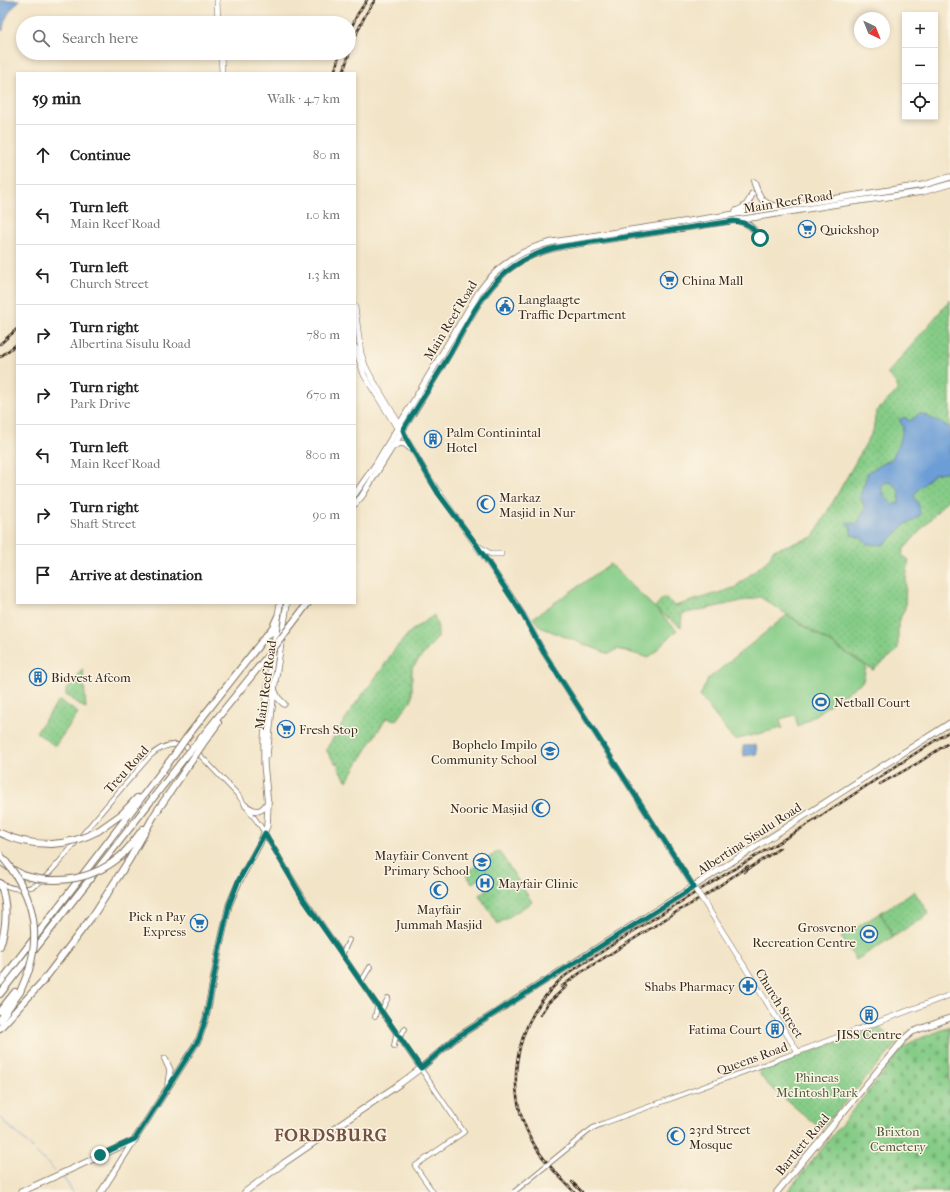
<!DOCTYPE html>
<html lang="en">
<head>
<meta charset="utf-8">
<style>
	body { margin:0; font-family:"IM FELL French Canon",serif; background:#f6f6f6; color:#222 }
	.controls { position:absolute; right:12px; top:12px; display:grid; overflow:hidden; border-radius:0px; box-shadow:0 2px 6px #0003 }
	.controls button { width:36px; height:36px; display:grid; place-items:center; padding:0; border:0; border-bottom:1px solid #e0e0e0; background:#fff; color:#222; font:20px sans-serif }
	.compass { position:absolute; left:854px; top:12px; width:36px; height:36px; border-radius:50%; background:#fff; box-shadow:0 2px 6px #0003; rotate:137deg }
	.stop { position:absolute; width:12px; height:12px; margin:-9px; border:3px solid #0f766e; border-radius:50%; background:#fff }
	.stop.end { background:#0f766e; border-color:#fff; box-shadow:0 1px 4px #0008 }
	.list { margin:0; padding:0; list-style:none }
	h2 { display:flex; justify-content:space-between; align-items:center; height:52px; margin:0; padding:0 16px; font-size:17px }
	h2 small { font-size:13px; font-weight:400; color:#767676 }
	.list li { display:grid; grid-template-columns:26px 1fr auto; gap:12px; align-items:center; box-sizing:border-box; height:60px; padding:0 16px; border-top:1px solid #e0e0e0 }
	.list b { display:block; font-size:15px; white-space:nowrap }
	.list p { margin:0; font-size:13px; white-space:nowrap; color:#767676 }
	.list em { font-size:13px; font-style:normal; color:#767676 }
	.icon { flex:none; width:22px; height:22px; fill:none; stroke:currentColor; stroke-width:2; stroke-linecap:round; stroke-linejoin:round }
	.map { position:relative; flex:none; width:950px; height:1192px; overflow:hidden }
	.search { position:absolute; background:#fff; box-shadow:0 2px 6px #0003; left:16px; top:16px; width:340px; height:44px; display:flex; align-items:center; gap:10px; box-sizing:border-box; padding:0 14px; border-radius:22px; color:#767676; font-size:15px }
	.panel { position:absolute; background:#fff; box-shadow:0 2px 6px #0003; left:16px; top:72px; width:340px; height:532px; border-radius:0px }
	.map>svg:first-child { display:block }
</style>
</head>
<body>
<div class="map">
<svg width="950" height="1192" viewBox="0 0 950 1192">
	<defs>
		<pattern id="green-dots" width="8" height="8" patternUnits="userSpaceOnUse"><rect width="8" height="8" fill="#85cc87"/><path d="M2 2h.1M6 6h.1" fill="none" stroke="#74af74" stroke-width="1.8" stroke-linecap="round"/></pattern>
		<pattern id="cemetery-stones" width="16" height="16" patternUnits="userSpaceOnUse"><rect width="16" height="16" fill="#85cc87"/><path d="M2 7V4a2 2 0 0 1 4 0v3zM10 15v-3a2 2 0 0 1 4 0v3z" fill="#74af74"/></pattern>
	</defs>
	<rect width="100%" height="100%" fill="#fcf5e5"/>
	<filter id="ink" filterUnits="userSpaceOnUse"><feTurbulence type="fractalNoise" baseFrequency=".025" numOctaves="2"/><feDisplacementMap in="SourceGraphic" scale="8" xChannelSelector="R" yChannelSelector="G"/><feConvolveMatrix kernelMatrix="1 2 1 2 8 2 1 2 1" color-interpolation-filters="sRGB"/></filter>
	<filter id="wash" filterUnits="userSpaceOnUse"><feTurbulence type="fractalNoise" baseFrequency=".012" numOctaves="4" result="noise"/><feDisplacementMap in="SourceGraphic" scale="16" xChannelSelector="R" yChannelSelector="G"/><feGaussianBlur stdDeviation="0.9" result="paint"/><feColorMatrix in="noise" values="0 0 0 0 0 0 0 0 0 0 0 0 0 0 0 0 0 1.4 0 .05"/><feComposite in="paint" operator="in"/></filter>
	<g filter="url(#wash)">
		<rect width="100%" height="100%" fill="#f2e4c7"/>
		<!-- green -->
		<g fill="url(#green-dots)" stroke="#607b52">
			<polygon points="950,300 950,497 904,549 902,555 909,560 906,579 905,608 898,623 898,650 873,670 760,597 682,614 681,627 654,608 664,597 675,606 734,588 769,559 773,550 813,537 873,431 876,412 897,391 897,384 887,374"/>
			<polygon points="434,615 438,628 437,630 438,631 438,637 412,668 412,699 396,720 386,718 347,781 338,768 339,766 338,764 335,763 326,750 327,748 353,707 382,669 394,650 411,631"/>
			<polygon points="83,669 86,709 66,695 66,690"/>
			<polygon points="61,701 78,713 55,746 36,732 58,702"/>
			<polygon points="499,851 532,902 498,924 479,895 490,887 483,876 472,883 465,873"/>
			<polygon points="914,891 929,914 893,937 889,932 891,930 880,913"/>
			<polygon points="879,1027 897,1044 821,1129 766,1083 759,1073 760,1070"/>
		</g>
		<!-- cemetery -->
		<polygon fill="url(#cemetery-stones)" stroke="#607b52" points="950,1027 950,1192 787,1192 903,1048 913,1041"/>
		<!-- pitch -->
		<g fill="#85cc87" stroke="#607b52">
			<polygon points="610,564 677,630 649,658 618,649 609,654 540,627 533,618"/>
			<polygon points="787,615 866,666 863,681 798,727 795,715 780,719 782,728 734,740 700,696 708,679"/>
			<polygon points="880,913 891,931 890,932 893,937 856,960 841,937"/>
		</g>
		<!-- water -->
		<g fill="#6c9dd6" stroke="#54647a" fill-rule="evenodd">
			<path d="M0 0H20C11 9 4 17 3 30L0 31Z"/>
			<path d="M920 413 942 423 950 428V471L934 474 916 492 914 496 919 506 920 515 911 522 904 525 893 537 883 545 867 544 860 537 851 535V528L846 522 857 524 865 509 860 496 868 472 892 459 901 438 903 426 899 420 904 417 910 421ZM886 482 892 483C900 491 900 491 899 502L894 505 884 496 883 494 885 493 883 492V489H881L882 485H883Z"/>
			<polygon points="756,745 757,754 744,756 743,746"/>
		</g>
		<g fill="none" stroke-linecap="round" stroke-linejoin="round">
			<!-- stream -->
			<g stroke="#6c9dd6" stroke-width="1">
				<polyline points="0,1118 21,1137 55,1171"/>
				<polyline points="63,1177 73,1192"/>
			</g>
		</g>
	</g>
	<g filter="url(#ink)">
		<g fill="none" stroke-linecap="round" stroke-linejoin="round">
			<defs>
				<g id="tertiary">
					<path d="M0 883C11 889 24 891 36 885 49 876 65 855 76 842 100 813 125 784 150 756 165 742 181 741 198 753L238 795 261 827 303 897 464 1132 415 1166 433 1192"/>
					<polyline points="342,955 349,940"/>
					<polyline points="361,982 370,967"/>
					<polyline points="381,1011 388,998"/>
					<polyline points="375,1017 377,1007"/>
					<polyline points="399,1038 405,1029"/>
					<polyline points="394,1046 396,1034"/>
					<polyline points="585,1134 593,1128 602,1124 798,1052"/>
				</g>
				<g id="secondary">
					<polyline points="217,0 218,23"/>
					<polyline points="221,53 222,73"/>
					<polyline points="355,307 361,353 365,365 370,375 403,430 407,440 431,481 505,587 524,616 544,653 695,889"/>
					<polyline points="355,347 364,375 399,431"/>
					<polyline points="480,547 491,554 501,554"/>
					<polyline points="704,902 798,1052 950,995"/>
				</g>
				<g id="primary">
					<path d="M754 182C758 194 762 205 776 206"/>
					<path d="M736 211C745 208 749 203 752 194"/>
					<path d="M739 221C749 223 754 229 760 238"/>
					<path d="M393 447C403 440 406 444 413 451"/>
					<path d="M355 494 376 464 479 292C497 266 523 248 553 242L923 185 950 177"/>
					<path d="M355 504 362 496C391 449 420 403 448 356 465 328 478 298 502 275 519 258 540 251 564 246L757 217 837 204 922 192 950 184"/>
					<polyline points="274,689 278,698 284,704"/>
					<polyline points="267,755 274,689 287,603"/>
					<path d="M246 806C257 813 261 813 268 802"/>
					<polyline points="165,1059 170,1070 168,1084"/>
					<polyline points="21,1192 135,1140"/>
					<polyline points="101,1192 199,1039 206,1018 219,950 229,905 239,882 260,843 267,826 268,805 264,764 264,743 266,701 280,603"/>
					<polyline points="245,1192 284,1163 401,1083 421,1068 457,1037 950,723"/>
					<polyline points="777,1192 904,1039 912,1032 950,1018"/>
				</g>
				<g id="motorway">
					<polyline points="292,624 308,603"/>
					<polyline points="269,634 273,631 276,632 282,640"/>
					<polyline points="187,737 273,627 278,616"/>
					<polyline points="198,742 270,653"/>
					<polyline points="202,745 218,723"/>
					<polyline points="98,831 122,814 137,798"/>
					<path d="M0 833C16 841 33 844 51 844"/>
					<polyline points="122,855 130,846 143,829"/>
					<polyline points="0,861 10,868 23,875"/>
					<path d="M0 883C8 904 7 925 0 946"/>
					<polyline points="0,983 175,754"/>
					<polyline points="0,994 186,756"/>
					<polyline points="0,1011 15,992"/>
					<polyline points="0,1020 20,992 29,970"/>
					<polyline points="0,1028 43,981 94,914 129,860 155,814 192,760"/>
				</g>
			</defs>
			<!-- tertiary casing -->
			<use href="#tertiary" stroke="#7b6b59" stroke-width="5.5"/>
			<!-- secondary casing -->
			<use href="#secondary" stroke="#7b6b59" stroke-width="6"/>
			<!-- primary casing -->
			<use href="#primary" stroke="#7b6b59" stroke-width="7"/>
			<!-- motorway casing -->
			<use href="#motorway" stroke="#7b6b59" stroke-width="8"/>
			<!-- tertiary -->
			<use href="#tertiary" stroke="#fff" stroke-width="4"/>
			<!-- secondary -->
			<use href="#secondary" stroke="#fff" stroke-width="5"/>
			<!-- primary -->
			<use href="#primary" stroke="#fff" stroke-width="5.5"/>
			<!-- motorway -->
			<use href="#motorway" stroke="#fff" stroke-width="6"/>
			<defs>
				<g id="rail">
					<polyline points="349,33 357,15 367,0"/>
					<polyline points="334,73 340,53"/>
					<path d="M343 73C351 47 359 22 375 0"/>
					<polyline points="0,344 17,329"/>
					<polyline points="0,357 17,344"/>
					<polyline points="880,784 918,763 950,742"/>
					<polyline points="744,872 780,848"/>
					<polyline points="561,987 580,973 678,911 700,899 748,866"/>
					<polyline points="540,1015 548,1003 567,986"/>
					<polyline points="572,1182 582,1192"/>
					<path d="M574 1192C561 1178 545 1163 535 1146 502 1091 513 1026 559 981 570 971 584 963 597 955 613 944 629 934 645 924 685 899 725 874 766 850 829 813 888 770 950 731"/>
				</g>
			</defs>
			<!-- rail casing -->
			<use href="#rail" stroke="#3b2a1e" stroke-width="2.5"/>
			<!-- rail -->
			<use href="#rail" stroke="#fcf5e5" stroke-width="1" stroke-dasharray="3" stroke-linecap="butt"/>
			<defs>
				<polyline id="tertiary-bridge" points="514,1192 585,1134"/>
				<polyline id="secondary-bridge" points="695,889 704,902"/>
				<g id="motorway-bridge">
					<polyline points="270,653 292,624"/>
					<polyline points="175,754 187,737"/>
					<polyline points="186,756 198,742"/>
					<polyline points="192,760 202,745"/>
					<path d="M51 844C68 843 83 839 98 831"/>
					<path d="M0 855C30 888 42 926 29 970"/>
					<path d="M23 875C58 886 95 879 122 855"/>
				</g>
			</defs>
			<!-- tertiary-bridge casing -->
			<use href="#tertiary-bridge" stroke="#7b6b59" stroke-width="5.5" stroke-linecap="butt"/>
			<!-- secondary-bridge casing -->
			<use href="#secondary-bridge" stroke="#7b6b59" stroke-width="6" stroke-linecap="butt"/>
			<!-- motorway-bridge casing -->
			<use href="#motorway-bridge" stroke="#7b6b59" stroke-width="8" stroke-linecap="butt"/>
			<!-- tertiary-bridge -->
			<use href="#tertiary-bridge" stroke="#fff" stroke-width="4"/>
			<!-- secondary-bridge -->
			<use href="#secondary-bridge" stroke="#fff" stroke-width="5"/>
			<!-- motorway-bridge -->
			<use href="#motorway-bridge" stroke="#fff" stroke-width="6"/>
		</g>
	</g>
	<g fill="none" stroke-linecap="round" stroke-linejoin="round" filter="url(#ink)">
		<!-- route -->
		<path stroke="#0f766e" stroke-width="5" d="M100 1155 135 1139 199 1039 206 1018 219 950 229 905 238 882 265 833 302 897 421 1068 457 1037 694 887 544 653 523 615 476 544 438 493 407 440 403 430C419 404 436 378 451 352 481 298 498 259 564 246L734 221C748 223 752 226 760 238"/>
	</g>
	<!-- icons -->
	<defs>
		<symbol id="supermarket-ring" viewBox="-11 -11 22 22"><circle r="9.5" fill="#fcf5e5" stroke="#1f6fb2" stroke-width="1.5"/><path d="M-6-5.5h2.5l.6 2H6L4.5 2H-2.5L-4.4-4H-6ZM-1.5 3.2a1.3 1.3 0 1 0 .1 0ZM3 3.2a1.3 1.3 0 1 0 .1 0Z" fill="#1f6fb2"/></symbol>
		<symbol id="civic-ring" viewBox="-11 -11 22 22"><circle r="9.5" fill="#fcf5e5" stroke="#1f6fb2" stroke-width="1.5"/><path d="M-.6-6.5H3V-4.5H.6V-3L4-1V1h2V6H-6V1h2V-1L-.6-3ZM-1.2 2.5V6h2.4V2.5Z" fill="#1f6fb2"/></symbol>
		<symbol id="building-ring" viewBox="-11 -11 22 22"><circle r="9.5" fill="#fcf5e5" stroke="#1f6fb2" stroke-width="1.5"/><path d="M-4-6H4V6H1V3H-1V6H-4ZM-2.5-4.3h1.7v1.8h-1.7ZM.8-4.3h1.7v1.8H.8ZM-2.5-1h1.7V.8h-1.7ZM.8-1h1.7V.8H.8Z" fill="#1f6fb2"/></symbol>
		<symbol id="mosque-ring" viewBox="-11 -11 22 22"><circle r="9.5" fill="#fcf5e5" stroke="#1f6fb2" stroke-width="1.5"/><path d="M3.5-4.9A6 6 0 1 0 3.5 4.9A5 5 0 1 1 3.5-4.9Z" fill="#1f6fb2"/></symbol>
		<symbol id="stadium-ring" viewBox="-11 -11 22 22"><circle r="9.5" fill="#fcf5e5" stroke="#1f6fb2" stroke-width="1.5"/><path d="M0-5a6.5 5 0 1 0 0 10a6.5 5 0 1 0 0-10ZM-3.5-1.8h7v3.6h-7Z" fill="#1f6fb2"/></symbol>
		<symbol id="school-ring" viewBox="-11 -11 22 22"><circle r="9.5" fill="#fcf5e5" stroke="#1f6fb2" stroke-width="1.5"/><path d="M0-5L7-2L0 1L-7-2ZM-4 1L0 2.5L4 1V4Q0 6-4 4Z" fill="#1f6fb2"/></symbol>
		<symbol id="hospital-ring" viewBox="-11 -11 22 22"><circle r="9.5" fill="#fcf5e5" stroke="#1f6fb2" stroke-width="1.5"/><path d="M-5-5h3v3.5h4V-5h3V5h-3V1.5h-4V5h-3Z" fill="#1f6fb2"/></symbol>
		<symbol id="pharmacy-ring" viewBox="-11 -11 22 22"><circle r="9.5" fill="#fcf5e5" stroke="#1f6fb2" stroke-width="1.5"/><path d="M-2-6h4v4h4v4h-4v4h-4v-4h-4v-4h4Z" fill="#1f6fb2"/></symbol>
	</defs>
	<g fill-rule="evenodd">
		<use href="#supermarket-ring" x="797" y="219" width="20" height="20"/>
		<use href="#supermarket-ring" x="659" y="270" width="20" height="20"/>
		<use href="#civic-ring" x="495" y="296" width="20" height="20"/>
		<use href="#building-ring" x="423" y="429" width="20" height="20"/>
		<use href="#mosque-ring" x="476" y="494" width="20" height="20"/>
		<use href="#building-ring" x="28" y="667" width="20" height="20"/>
		<use href="#stadium-ring" x="811" y="692" width="20" height="20"/>
		<use href="#supermarket-ring" x="276" y="719" width="20" height="20"/>
		<use href="#school-ring" x="540" y="741" width="20" height="20"/>
		<use href="#mosque-ring" x="531" y="798" width="20" height="20"/>
		<use href="#school-ring" x="472" y="852" width="20" height="20"/>
		<use href="#hospital-ring" x="475" y="873" width="20" height="20"/>
		<use href="#mosque-ring" x="429" y="880" width="20" height="20"/>
		<use href="#supermarket-ring" x="189" y="913" width="20" height="20"/>
		<use href="#stadium-ring" x="859" y="924" width="20" height="20"/>
		<use href="#pharmacy-ring" x="738" y="976" width="20" height="20"/>
		<use href="#building-ring" x="859" y="1005" width="20" height="20"/>
		<use href="#building-ring" x="765" y="1019" width="20" height="20"/>
		<use href="#mosque-ring" x="666" y="1126" width="20" height="20"/>
	</g>
	<g text-anchor="middle" stroke-width="3" stroke-linejoin="round" paint-order="stroke">
		<!-- street labels -->
		<g font-size="13" fill="#3b2a1e" stroke="#fcf5e5">
			<text transform="translate(788 201) rotate(-9)" y="5">Main Reef Road</text>
			<text transform="translate(450 320) rotate(-59)" y="5">Main Reef Road</text>
			<text transform="translate(265 685) rotate(-82)" y="5">Main Reef Road</text>
			<text transform="translate(126 769) rotate(-48)" y="5">Treu Road</text>
			<text transform="translate(749 838) rotate(-33)" y="5">Albertina Sisulu Road</text>
			<text transform="translate(780 1003) rotate(58)" y="5">Church Street</text>
			<text transform="translate(752 1058) rotate(-20)" y="5">Queens Road</text>
			<text transform="translate(802 1144) rotate(-50)" y="5">Bartlett Road</text>
		</g>
		<!-- poi labels -->
		<g font-size="13" fill="#3b2a1e" stroke="#fcf5e5" text-anchor="start">
			<text x="820" y="234">Quickshop</text>
			<text x="682" y="285">China Mall</text>
			<text x="518" y="304">Langlaagte<tspan x="518" dy="15">Traffic Department</tspan></text>
			<text x="446" y="437">Palm Continintal<tspan x="446" dy="15">Hotel</tspan></text>
			<text x="499" y="502">Markaz<tspan x="499" dy="15">Masjid in Nur</tspan></text>
			<text x="51" y="682">Bidvest Afcom</text>
			<text x="834" y="707">Netball Court</text>
			<text x="299" y="734">Fresh Stop</text>
			<text x="537" y="749" text-anchor="end">Bophelo Impilo<tspan x="537" dy="15">Community School</tspan></text>
			<text x="528" y="813" text-anchor="end">Noorie Masjid</text>
			<text x="469" y="860" text-anchor="end">Mayfair Convent<tspan x="469" dy="15">Primary School</tspan></text>
			<text x="498" y="888">Mayfair Clinic</text>
			<text x="439" y="914" text-anchor="middle">Mayfair<tspan x="439" dy="15">Jummah Masjid</tspan></text>
			<text x="186" y="921" text-anchor="end">Pick n Pay<tspan x="186" dy="15">Express</tspan></text>
			<text x="856" y="932" text-anchor="end">Grosvenor<tspan x="856" dy="15">Recreation Centre</tspan></text>
			<text x="735" y="991" text-anchor="end">Shabs Pharmacy</text>
			<text x="762" y="1034" text-anchor="end">Fatima Court</text>
			<text x="869" y="1039" text-anchor="middle">JISS Centre</text>
			<text x="689" y="1134">23rd Street<tspan x="689" dy="15">Mosque</tspan></text>
		</g>
		<!-- park labels -->
		<g font-size="13" fill="#515b3e" stroke="#fcf5e5">
			<text x="817" y="1082">Phineas<tspan x="817" dy="15">McIntosh Park</tspan></text>
			<text x="898" y="1136">Brixton<tspan x="898" dy="15">Cemetery</tspan></text>
		</g>
		<!-- district labels -->
		<g font-size="17" font-weight="bold" letter-spacing="1" fill="#755144" stroke="#fcf5e5">
			<text x="331" y="1141">FORDSBURG</text>
		</g>
	</g>
</svg>
<div class="controls">
<button>+</button>
<button>−</button>
<button><svg class="icon" aria-label="locate" viewBox="0 0 24 24"><circle cx="12" cy="12" r="6"/><path d="M12 2v4M12 18v4M2 12h4M18 12h4"/></svg></button>
</div>
<svg class="compass" viewBox="-18 -18 36 36"><path d="M0-13l5 13h-10z" fill="#e53935"/><path d="M0 13l5-13h-10z" fill="#767676"/></svg>
<div class="stop" style="left:760px;top:238px"></div>
<div class="stop end" style="left:100px;top:1155px"></div>
<div class="search"><svg class="icon" aria-label="search" viewBox="0 0 24 24"><circle cx="10" cy="10" r="6"/><path d="M15 15l6 6"/></svg>Search here</div>
<section class="panel">
<h2>59 min<small>Walk · 4.7 km</small></h2>
<ul class="list">
<li><svg class="icon" aria-label="ahead" viewBox="0 0 24 24"><path d="M12 20V5M6 11l6-6 6 6"/></svg><div><b>Continue</b></div><em>80 m</em></li>
<li><svg class="icon" aria-label="left" viewBox="0 0 24 24"><path d="M17 20v-9H6M10 6l-5 5 5 5"/></svg><div><b>Turn left</b><p>Main Reef Road</p></div><em>1.0 km</em></li>
<li><svg class="icon" aria-label="left" viewBox="0 0 24 24"><path d="M17 20v-9H6M10 6l-5 5 5 5"/></svg><div><b>Turn left</b><p>Church Street</p></div><em>1.3 km</em></li>
<li><svg class="icon" aria-label="right" viewBox="0 0 24 24"><path d="M7 20v-9h11M14 6l5 5-5 5"/></svg><div><b>Turn right</b><p>Albertina Sisulu Road</p></div><em>780 m</em></li>
<li><svg class="icon" aria-label="right" viewBox="0 0 24 24"><path d="M7 20v-9h11M14 6l5 5-5 5"/></svg><div><b>Turn right</b><p>Park Drive</p></div><em>670 m</em></li>
<li><svg class="icon" aria-label="left" viewBox="0 0 24 24"><path d="M17 20v-9H6M10 6l-5 5 5 5"/></svg><div><b>Turn left</b><p>Main Reef Road</p></div><em>800 m</em></li>
<li><svg class="icon" aria-label="right" viewBox="0 0 24 24"><path d="M7 20v-9h11M14 6l5 5-5 5"/></svg><div><b>Turn right</b><p>Shaft Street</p></div><em>90 m</em></li>
<li><svg class="icon" aria-label="arrive" viewBox="0 0 24 24"><path d="M6 21V4h12l-3 4 3 4H6"/></svg><div><b>Arrive at destination</b></div></li>
</ul>
</section>
</div>
</body>
</html>
